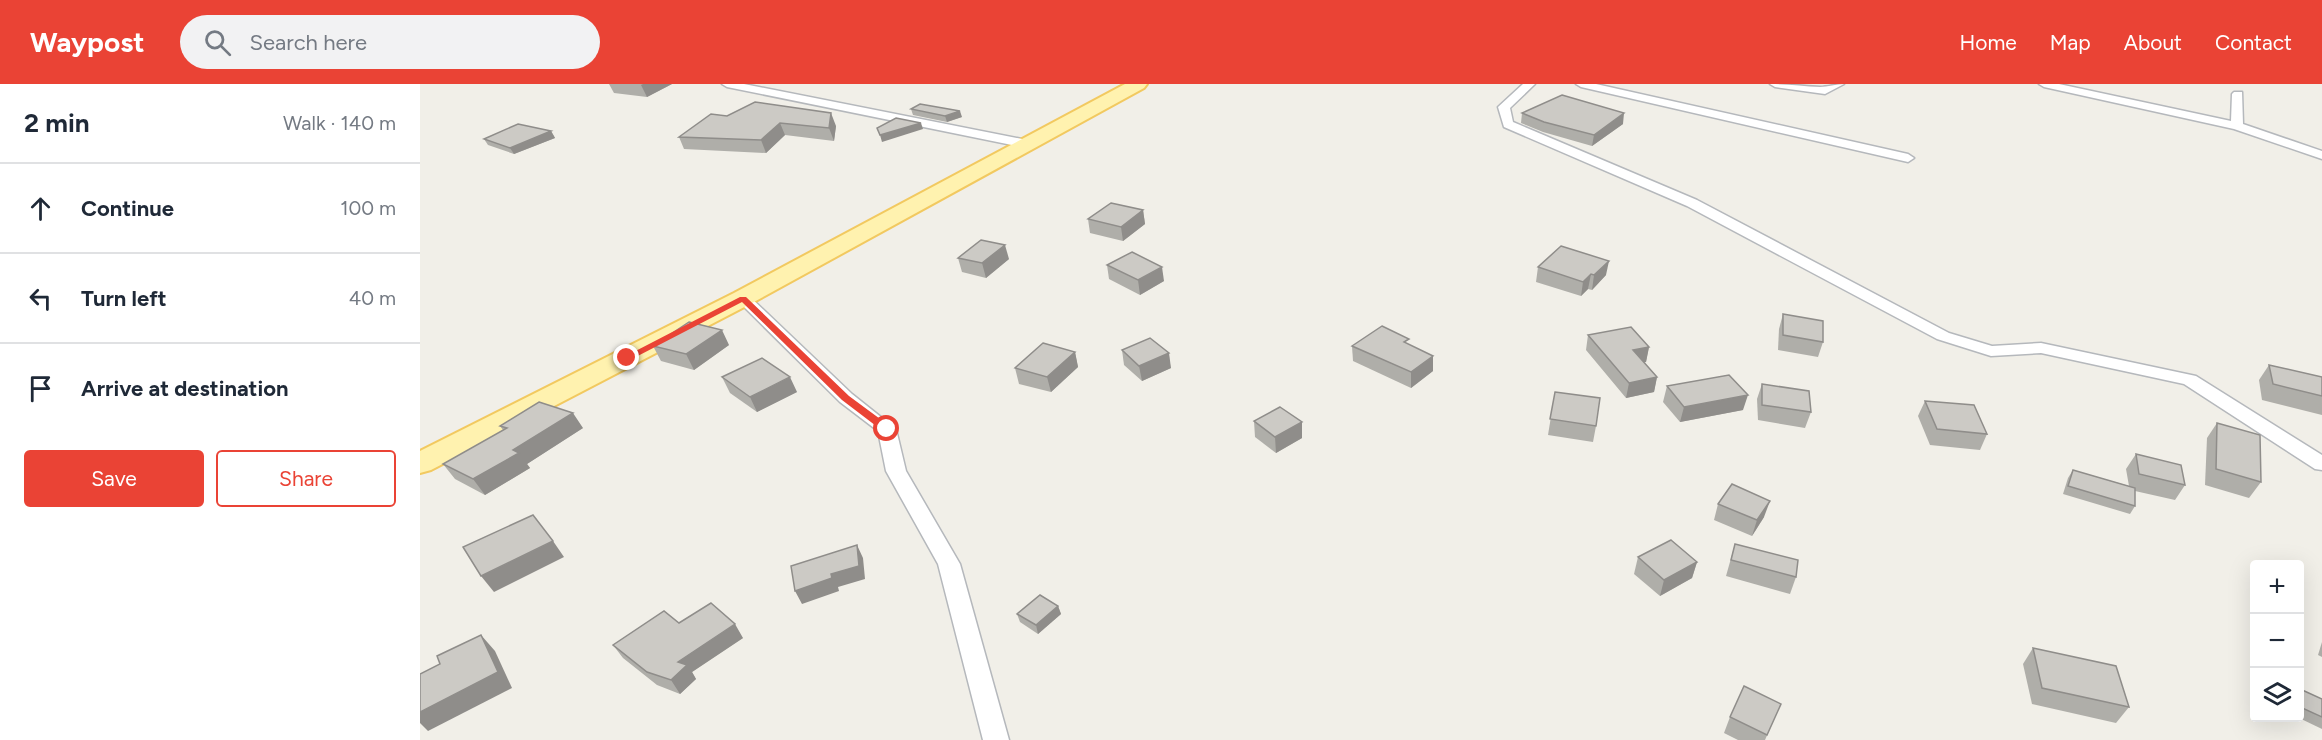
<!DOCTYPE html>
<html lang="en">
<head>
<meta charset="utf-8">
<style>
	body { margin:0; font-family:Figtree,sans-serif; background:#f2f2f3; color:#1f2937 }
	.controls { position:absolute; right:18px; bottom:18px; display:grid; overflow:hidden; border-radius:6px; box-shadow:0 6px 24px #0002 }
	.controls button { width:54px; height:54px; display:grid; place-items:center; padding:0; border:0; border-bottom:2px solid #e0e1e3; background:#fff; color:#1f2937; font:30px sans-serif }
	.stop { position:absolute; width:18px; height:18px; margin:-14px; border:4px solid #ea4335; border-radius:50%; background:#fff }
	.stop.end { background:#ea4335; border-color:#fff; box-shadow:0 2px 6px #0008 }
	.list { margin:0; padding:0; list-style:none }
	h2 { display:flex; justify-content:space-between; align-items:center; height:78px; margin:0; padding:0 24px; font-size:26px }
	h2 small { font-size:20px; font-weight:400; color:#747a83 }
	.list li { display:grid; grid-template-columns:39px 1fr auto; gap:18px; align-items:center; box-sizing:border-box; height:90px; padding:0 24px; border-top:2px solid #e0e1e3 }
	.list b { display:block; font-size:22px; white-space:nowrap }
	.list em { font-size:20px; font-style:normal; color:#747a83 }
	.actions { display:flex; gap:12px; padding:18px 24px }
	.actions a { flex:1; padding:14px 0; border:2px solid #ea4335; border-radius:6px; text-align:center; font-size:21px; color:#ea4335 }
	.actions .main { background:#ea4335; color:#fff }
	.icon { flex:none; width:33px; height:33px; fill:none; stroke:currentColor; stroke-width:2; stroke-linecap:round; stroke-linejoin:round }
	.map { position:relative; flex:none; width:1902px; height:656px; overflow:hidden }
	header { display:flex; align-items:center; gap:36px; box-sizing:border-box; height:84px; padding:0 30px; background:#ea4335; color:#fff }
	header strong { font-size:28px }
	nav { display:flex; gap:33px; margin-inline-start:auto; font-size:21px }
	.search { width:420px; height:54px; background:#f2f2f3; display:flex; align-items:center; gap:15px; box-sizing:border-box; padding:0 21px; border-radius:33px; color:#747a83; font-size:22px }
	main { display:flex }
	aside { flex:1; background:#fff }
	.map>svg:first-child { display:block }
</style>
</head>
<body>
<header>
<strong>Waypost</strong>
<div class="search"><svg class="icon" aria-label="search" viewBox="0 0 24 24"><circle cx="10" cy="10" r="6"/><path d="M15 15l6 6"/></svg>Search here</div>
<nav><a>Home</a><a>Map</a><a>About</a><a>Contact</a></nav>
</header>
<main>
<aside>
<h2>2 min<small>Walk · 140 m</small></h2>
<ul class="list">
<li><svg class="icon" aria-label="ahead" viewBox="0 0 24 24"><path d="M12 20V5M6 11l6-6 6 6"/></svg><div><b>Continue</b></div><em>100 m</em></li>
<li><svg class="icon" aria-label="left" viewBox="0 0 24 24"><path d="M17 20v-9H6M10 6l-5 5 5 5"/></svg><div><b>Turn left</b></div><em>40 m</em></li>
<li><svg class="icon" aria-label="arrive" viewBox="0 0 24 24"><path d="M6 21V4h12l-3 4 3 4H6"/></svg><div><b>Arrive at destination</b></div></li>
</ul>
<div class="actions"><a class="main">Save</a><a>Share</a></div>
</aside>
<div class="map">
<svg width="1902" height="656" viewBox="0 0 1902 656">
	<rect width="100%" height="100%" fill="#f1efe8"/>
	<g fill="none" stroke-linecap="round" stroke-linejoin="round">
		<defs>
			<g id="street">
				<polygon points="302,0 324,0 607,56 613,60 607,64 307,3"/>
				<polygon points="1103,0 1115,0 1090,24 1093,38 1277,116 1529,249 1572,262 1621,259 1776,292 1902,371 1902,386 1895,385 1764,300 1621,269 1571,272 1517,255 1267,122 1084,43 1078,23"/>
				<polygon points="1156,0 1176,0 1488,70 1494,74 1488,78 1161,3"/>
				<path d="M1350 0C1367 0 1383 2 1400 3 1408 3 1416 0 1424 0L1405 10 1355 3Z"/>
				<polygon points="1619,0 1639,0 1811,37 1812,10 1814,8 1822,8 1823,40 1902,67 1902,75 1814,45 1624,3"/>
				<polygon points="323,209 328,211 432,310 476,345 486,387 540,480 589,656 563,656 518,480 466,387 458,347 420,318 318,217 315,214"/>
			</g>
			<polygon id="primary" points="705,0 727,0 724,4 332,219 11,386 0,389 0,367 314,209"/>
		</defs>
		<!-- street casing -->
		<use href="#street" stroke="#b5b8bc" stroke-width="3"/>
		<!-- primary casing -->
		<use href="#primary" stroke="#f2c960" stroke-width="4"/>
		<!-- street -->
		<use href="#street" fill="#fff" fill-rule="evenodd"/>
		<!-- primary -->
		<use href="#primary" fill="#fff2af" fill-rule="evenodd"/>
	</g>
	<!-- wall -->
	<g fill="#afaea9">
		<polygon points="189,0 252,0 227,13 194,9"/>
		<polygon points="491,25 542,33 527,38 493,31"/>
		<polygon points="1102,29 1203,40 1172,62 1123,48 1101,39"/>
		<polygon points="307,32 416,42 414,57 365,51 346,69 264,65 259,53"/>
		<polygon points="131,47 135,54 94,70 68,61 64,55"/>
		<polygon points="723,126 725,140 703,157 670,149 668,135"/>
		<polygon points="538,174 589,175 566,194 542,188"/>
		<polygon points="687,181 744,197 720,211 689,195"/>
		<polygon points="1118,183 1186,191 1172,206 1168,205 1161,212 1116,198"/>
		<polygon points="1363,230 1403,258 1398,273 1358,266 1359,245"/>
		<polygon points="1168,251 1229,263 1226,278 1224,278 1237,293 1234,308 1206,314 1166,266"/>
		<polygon points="989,260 1013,287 991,304 933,277 932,262"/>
		<polygon points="309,261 274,286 241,277 233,262"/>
		<polygon points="702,266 751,284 722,297 704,281"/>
		<polygon points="655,268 658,283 631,308 599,300 595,284"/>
		<polygon points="1849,281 1902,293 1902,331 1842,316 1839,296"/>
		<polygon points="302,293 377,308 337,328 310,309"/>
		<polygon points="1342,300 1391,328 1385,344 1338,336 1337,315"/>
		<polygon points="1247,302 1323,326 1260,338 1243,318"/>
		<polygon points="1135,308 1176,342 1173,358 1128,351"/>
		<polygon points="1505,317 1567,350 1560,366 1510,361 1498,332"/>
		<polygon points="834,337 882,354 856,369 835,353"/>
		<polygon points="1797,339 1841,398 1829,414 1785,401 1787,354"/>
		<polygon points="80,342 163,344 107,380 110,384 65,411 35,395 23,380 83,346"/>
		<polygon points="1716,370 1765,401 1755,416 1715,407 1715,422 1710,430 1643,410 1648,394 1653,386 1709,402 1706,385"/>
		<polygon points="1298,420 1344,433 1332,452 1294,436"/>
		<polygon points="1315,460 1376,493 1370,510 1306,492"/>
		<polygon points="1218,473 1277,478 1272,494 1240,512 1214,490"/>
		<polygon points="638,522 641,530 618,550 600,538 597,530"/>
		<polygon points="259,539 323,554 272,588 276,595 260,610 237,601 203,574 193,561"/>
		<polygon points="1902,558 1902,573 1898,571"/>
		<polygon points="1613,564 1709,623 1696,639 1612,620 1603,580"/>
		<polygon points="1880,605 1902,615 1902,645 1877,633 1880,633"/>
		<polygon points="1361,620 1345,656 1318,656 1304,649 1310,633"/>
	</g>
	<!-- shaded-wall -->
	<g fill="#8f8d8a">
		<polygon points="223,0 252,0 227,13 221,1"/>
		<polygon points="540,27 542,33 527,38 525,32"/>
		<polygon points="411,29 416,42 414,57 409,44"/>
		<polygon points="1204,29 1203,40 1172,62 1174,51"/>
		<polygon points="360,39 365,51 346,69 341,56"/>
		<polygon points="501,39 503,45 462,58 460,51"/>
		<polygon points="131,47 135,54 94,70 90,64"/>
		<polygon points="723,126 725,140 703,157 701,143"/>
		<polygon points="585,161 589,175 566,194 562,179"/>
		<polygon points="1189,177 1186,191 1172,206 1174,191"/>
		<polygon points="742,183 744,197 720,211 718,196"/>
		<polygon points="1171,190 1168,205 1161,212 1163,198"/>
		<polygon points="302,246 309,261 274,286 266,270"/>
		<polygon points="1229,263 1226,278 1210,281 1213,266"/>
		<polygon points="655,268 658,283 631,308 627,293"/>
		<polygon points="749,269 751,284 722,297 719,282"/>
		<polygon points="1013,272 1013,287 991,304 991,288"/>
		<polygon points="370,293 377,308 337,328 330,313"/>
		<polygon points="1237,293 1234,308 1206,314 1209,299"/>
		<polygon points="1328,311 1323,326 1260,338 1264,323"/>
		<polygon points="153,329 163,344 107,380 110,384 65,411 53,395 93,366"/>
		<polygon points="882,338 882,354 856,369 855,353"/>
		<polygon points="1350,417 1344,433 1332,452 1337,436"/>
		<polygon points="133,457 144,473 74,508 61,492"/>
		<polygon points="437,461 443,474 445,495 418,503 419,507 382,520 375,507 411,490"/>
		<polygon points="1277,478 1272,494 1240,512 1244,496"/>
		<polygon points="638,522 641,530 618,550 616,541"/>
		<polygon points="315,540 323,554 272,588 276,595 260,610 251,596 258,578"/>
		<polygon points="61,551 75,567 92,604 8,647 0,639 0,628"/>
	</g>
	<!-- building -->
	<g fill="#cccac5" stroke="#8f8d8a" stroke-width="1.5">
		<polygon points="1142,11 1204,29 1174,51 1124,38 1102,29"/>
		<polygon points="335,18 411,29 409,44 360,39 341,56 259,53 291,30 307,32"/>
		<polygon points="500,20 540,27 525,32 491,25"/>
		<polygon points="476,34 501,39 460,51 457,44"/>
		<polygon points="98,40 131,47 90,64 64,55"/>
		<polygon points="691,119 723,126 701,143 668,135"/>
		<polygon points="561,156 585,161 562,179 538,174"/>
		<polygon points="1141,162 1189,177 1174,191 1171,190 1163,198 1118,183"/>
		<polygon points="712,168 742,183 718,196 687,181"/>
		<polygon points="1363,230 1403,237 1403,258 1363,251"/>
		<polygon points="269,238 302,246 266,270 233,262"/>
		<polygon points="962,242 989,255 984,258 1013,272 991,288 932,262"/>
		<polygon points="1211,243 1229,263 1213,266 1237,293 1209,299 1168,251"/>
		<polygon points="730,254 749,269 719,282 702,266"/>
		<polygon points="623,259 655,268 627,293 595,284"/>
		<polygon points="342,274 370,293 330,313 302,293"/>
		<polygon points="1849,281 1902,293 1902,312 1853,300"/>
		<polygon points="1309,291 1328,311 1264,323 1247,302"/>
		<polygon points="1342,300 1389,307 1391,328 1342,321"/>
		<polygon points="1135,308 1180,314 1176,342 1130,335"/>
		<polygon points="1505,317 1554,321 1567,350 1517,345"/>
		<polygon points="119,318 153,329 93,366 99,369 53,395 23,380 87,344 80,342"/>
		<polygon points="860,323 882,338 855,353 834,337"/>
		<polygon points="1797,339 1840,351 1841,398 1796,385"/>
		<polygon points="1716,370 1761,381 1765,401 1719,390"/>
		<polygon points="1653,386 1715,404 1715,422 1648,402"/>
		<polygon points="1312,400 1350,417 1337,436 1298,420"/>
		<polygon points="113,431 133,457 61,492 43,463"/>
		<polygon points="1251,456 1277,478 1244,496 1218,473"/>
		<polygon points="1315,460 1378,476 1376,493 1311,476"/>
		<polygon points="437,461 439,482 411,490 412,494 375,507 371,482"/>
		<polygon points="620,511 638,522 616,541 597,530"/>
		<polygon points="291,519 315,540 258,578 267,581 251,596 227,588 193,561 244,527 259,539"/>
		<polygon points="61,551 78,588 0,628 0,590 20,580 17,572"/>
		<polygon points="1613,564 1696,582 1709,623 1622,604"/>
		<polygon points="1324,602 1361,620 1347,651 1310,633"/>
		<polygon points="1880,605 1902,615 1902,633 1880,623"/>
	</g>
	<!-- route -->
	<polygon fill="#ea4335" points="320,213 326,213 429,312 471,343 471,348 464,348 422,316 322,218 210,276 202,274"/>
</svg>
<div class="controls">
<button>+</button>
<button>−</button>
<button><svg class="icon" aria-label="layers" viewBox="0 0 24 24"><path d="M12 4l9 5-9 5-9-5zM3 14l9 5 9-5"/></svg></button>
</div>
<div class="stop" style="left:467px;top:345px"></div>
<div class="stop end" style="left:207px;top:274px"></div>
</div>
</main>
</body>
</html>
